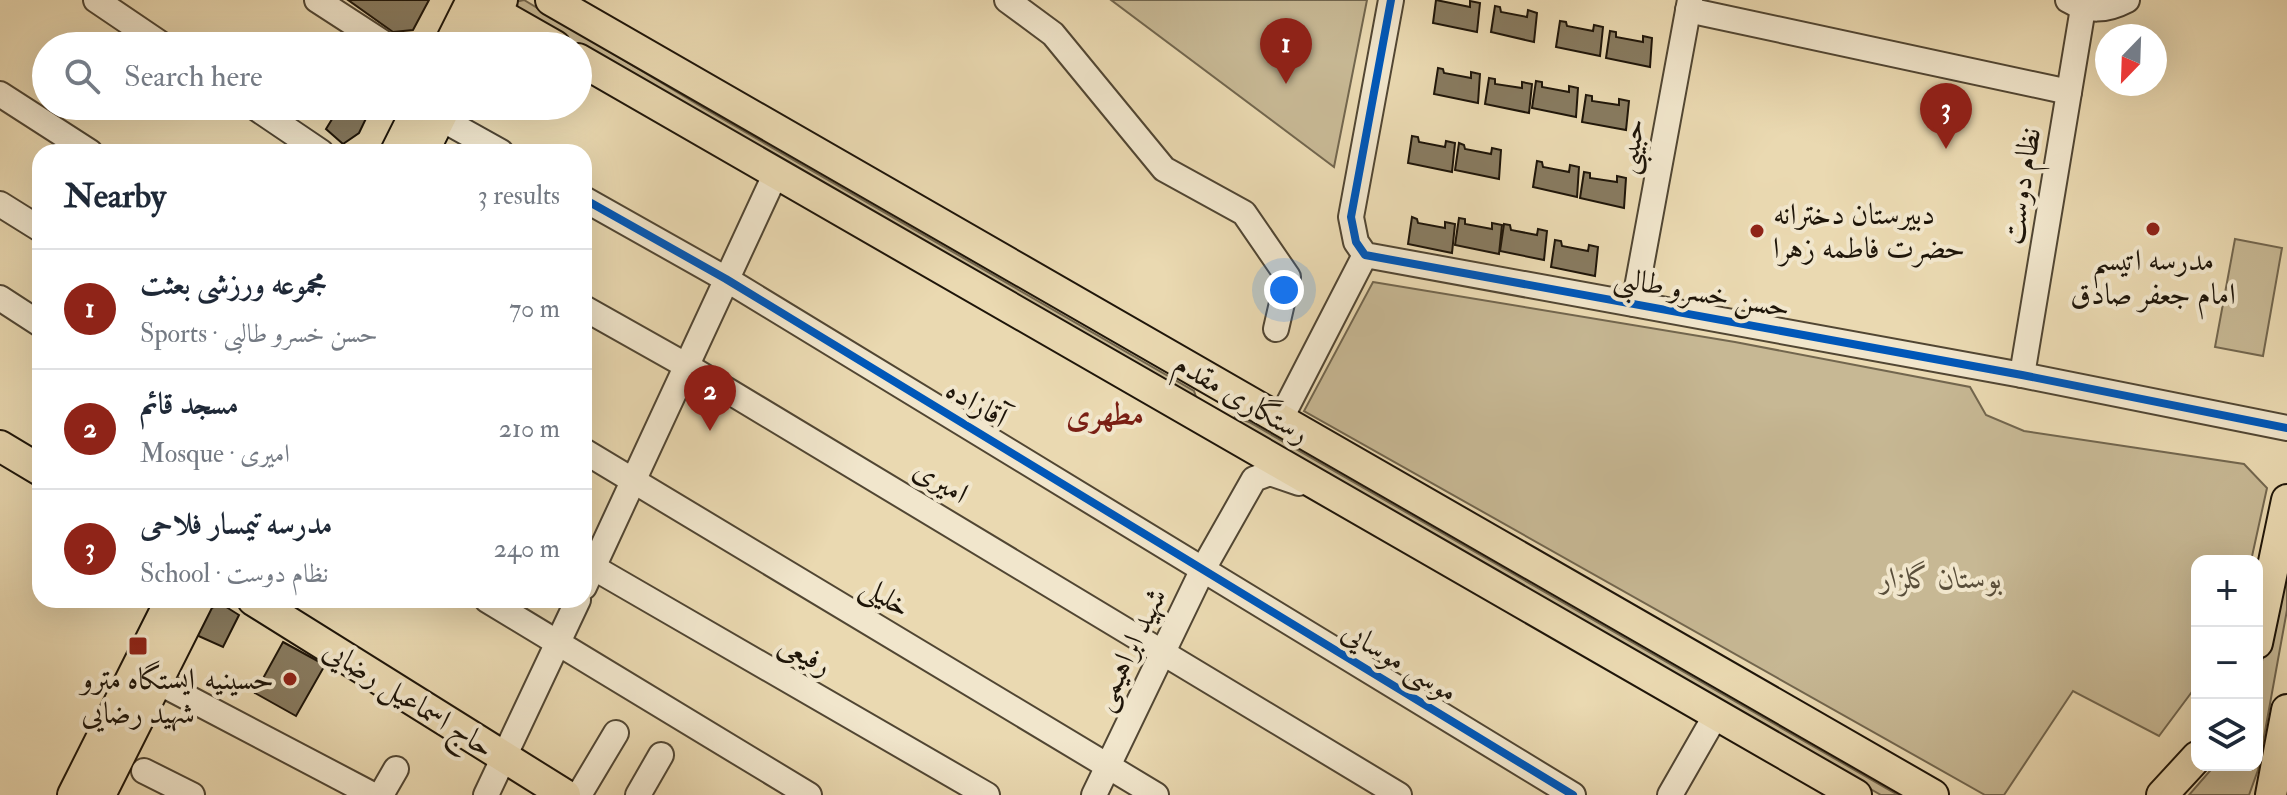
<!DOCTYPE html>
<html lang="en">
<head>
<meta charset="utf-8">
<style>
	body { margin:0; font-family:"IM FELL Double Pica",Amiri,serif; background:#f6f6f7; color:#1f2937 }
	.controls { position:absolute; right:24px; bottom:24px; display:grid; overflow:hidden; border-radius:16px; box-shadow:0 8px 32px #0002 }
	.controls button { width:72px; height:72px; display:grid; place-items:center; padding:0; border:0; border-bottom:2px solid #e0e1e3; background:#fff; color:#1f2937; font:40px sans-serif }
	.compass { position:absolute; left:2095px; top:24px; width:72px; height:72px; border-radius:50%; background:#fff; box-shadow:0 8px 32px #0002; rotate:203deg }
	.you { position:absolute; left:1284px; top:290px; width:28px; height:28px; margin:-20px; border:6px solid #fff; border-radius:50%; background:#1a73e8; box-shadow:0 0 0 12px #1a73e833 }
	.badge { display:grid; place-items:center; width:52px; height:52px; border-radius:50%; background:#8f2418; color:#fff; font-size:26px; font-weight:700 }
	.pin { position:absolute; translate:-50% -66px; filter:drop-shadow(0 2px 4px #0008) }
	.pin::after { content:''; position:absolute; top:42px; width:28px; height:24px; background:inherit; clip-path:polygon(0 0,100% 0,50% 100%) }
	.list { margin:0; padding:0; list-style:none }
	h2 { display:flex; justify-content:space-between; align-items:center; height:104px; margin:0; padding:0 32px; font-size:34px }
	h2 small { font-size:26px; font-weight:400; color:#747a83 }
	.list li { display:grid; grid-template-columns:52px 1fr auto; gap:24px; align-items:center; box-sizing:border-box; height:120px; padding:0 32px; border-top:2px solid #e0e1e3 }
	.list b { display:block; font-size:30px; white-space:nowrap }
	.list p { margin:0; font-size:26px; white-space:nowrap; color:#747a83 }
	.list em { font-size:26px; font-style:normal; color:#747a83 }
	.icon { flex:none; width:44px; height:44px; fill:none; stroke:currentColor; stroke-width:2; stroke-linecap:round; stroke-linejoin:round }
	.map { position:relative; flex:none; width:2287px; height:795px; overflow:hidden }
	.search { position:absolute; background:#fff; box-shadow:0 8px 32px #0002; left:32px; top:32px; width:560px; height:88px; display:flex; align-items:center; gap:20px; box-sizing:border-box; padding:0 28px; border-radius:44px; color:#747a83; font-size:30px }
	.panel { position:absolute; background:#fff; box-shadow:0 8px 32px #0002; left:32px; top:144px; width:560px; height:464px; border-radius:24px }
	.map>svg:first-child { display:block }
</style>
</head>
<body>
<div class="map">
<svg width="2287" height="795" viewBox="0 0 2287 795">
	<rect width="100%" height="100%" fill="#ead9b1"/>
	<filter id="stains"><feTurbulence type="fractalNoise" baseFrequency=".0025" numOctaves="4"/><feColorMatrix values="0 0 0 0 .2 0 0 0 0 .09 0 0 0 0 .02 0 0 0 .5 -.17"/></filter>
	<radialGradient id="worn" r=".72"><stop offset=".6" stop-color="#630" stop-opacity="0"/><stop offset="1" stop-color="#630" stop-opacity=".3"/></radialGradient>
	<!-- green -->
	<g fill="#c7b894" stroke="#72664e" stroke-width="2">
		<polygon points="524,0 700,106 1194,391 1197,400 521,12 515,2"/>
		<polygon points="1111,0 1367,0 1334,167"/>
		<polygon points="2235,239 2282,248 2263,356 2215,347"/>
		<polygon points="1373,282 1735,342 1970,387 1986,415 2024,431 2244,464 2267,488 2251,561 2197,561 2197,685 2159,736 2073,691 2004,795 1985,795 1304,411"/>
		<polygon points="1235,417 1249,422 1898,795 1881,795 1228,423"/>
		<polygon points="2287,542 2287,610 2258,770 2249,795 2189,795 2215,765 2257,765 2257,685"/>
	</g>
	<!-- building -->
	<g fill="#887b60" stroke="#1e1509" stroke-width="2">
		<polygon points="348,0 429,0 413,30 393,32"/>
		<polygon points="1436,0 1470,7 1470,1 1480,3 1477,32 1433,23"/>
		<polygon points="1495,6 1500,7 1501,12 1527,17 1528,10 1537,13 1534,42 1491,32"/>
		<polygon points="1560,21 1566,22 1567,26 1593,31 1594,25 1603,27 1600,56 1556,47"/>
		<polygon points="1610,31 1616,32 1616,37 1643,42 1643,36 1652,38 1650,67 1606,58"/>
		<polygon points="1438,68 1443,69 1444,73 1471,78 1471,72 1480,74 1478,103 1434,94"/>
		<polygon points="1489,78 1495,79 1495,84 1522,88 1522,82 1532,84 1529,113 1485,104"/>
		<polygon points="1536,81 1542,82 1542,87 1569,92 1569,86 1578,88 1576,117 1532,108"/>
		<polygon points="1586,95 1592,96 1592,101 1619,105 1619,99 1629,101 1626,130 1582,122"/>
		<polygon points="340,106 372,106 359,133 343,144 326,129"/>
		<polygon points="1412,136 1418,137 1419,142 1445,147 1446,141 1455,143 1452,172 1408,163"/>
		<polygon points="1459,143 1464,145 1465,149 1491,154 1492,148 1501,150 1499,179 1455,170"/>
		<polygon points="1537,161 1542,162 1543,167 1569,172 1570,165 1579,167 1577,197 1533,187"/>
		<polygon points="1584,172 1590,173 1590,178 1617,182 1617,176 1626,178 1624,208 1580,198"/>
		<polygon points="1412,217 1417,219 1418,223 1445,228 1445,222 1455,224 1452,253 1408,244"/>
		<polygon points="1459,218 1465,219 1465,224 1492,229 1492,223 1502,225 1499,254 1455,245"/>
		<polygon points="1504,224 1510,225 1511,230 1537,235 1538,229 1547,231 1544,260 1500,251"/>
		<polygon points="1555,240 1561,241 1562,246 1588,251 1589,245 1598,247 1595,276 1551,267"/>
		<polygon points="223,605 239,615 223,647 194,634 206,609"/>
		<polygon points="283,642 325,665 296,716 255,693"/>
	</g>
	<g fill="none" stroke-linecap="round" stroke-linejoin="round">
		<defs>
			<g id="minor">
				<polyline points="96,0 164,46"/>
				<polyline points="317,0 388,46"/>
				<polyline points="1007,0 1053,34 1164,169 1244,213 1288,277 1276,329"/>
				<polyline points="1391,0 1351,217 1356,242 1365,255 2022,375 2287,428"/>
				<path d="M2068 0C2088 12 2106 11 2127 0"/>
				<polyline points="1688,10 2069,92"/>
				<polyline points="0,94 90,152"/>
				<polyline points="253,106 321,152"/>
				<polyline points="440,118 501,152"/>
				<polyline points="584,199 726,279 1573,795"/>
				<polyline points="0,204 40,229"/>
				<polyline points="0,298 40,324"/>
				<polyline points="1634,304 1690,0"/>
				<polyline points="584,308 687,366 1399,795"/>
				<polyline points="2022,375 2083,8"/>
				<polyline points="1280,420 1365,255"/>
				<polyline points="584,451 1156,795"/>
				<polyline points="584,562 987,795"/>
				<polyline points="584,587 776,173"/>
				<polyline points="487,600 809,795"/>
				<polyline points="158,682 373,795"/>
				<polyline points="144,771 192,795"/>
				<polyline points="381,795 396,769"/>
				<polyline points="486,795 578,600"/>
				<polyline points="579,795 616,733"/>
				<polyline points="638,795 661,755"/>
				<polyline points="1094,795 1203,569 1254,479 1270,473 1299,483"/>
				<polyline points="1670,795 1717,713"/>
			</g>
			<g id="major">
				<polyline points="474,0 555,46"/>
				<polyline points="551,0 1933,795"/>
				<polyline points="449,46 472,0"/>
				<polyline points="479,46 502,0"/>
				<polyline points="578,59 1856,795"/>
				<polyline points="396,152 419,106"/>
				<polyline points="423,152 446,106"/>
				<polyline points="0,446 40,470"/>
				<polyline points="253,600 565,795"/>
				<polyline points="2257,643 2287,500"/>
				<polyline points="73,795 171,600"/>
				<polyline points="100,795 198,600"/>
				<polyline points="2162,795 2197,757"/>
				<polyline points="2271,795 2287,710"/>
			</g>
		</defs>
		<!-- minor casing -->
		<use href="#minor" stroke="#514633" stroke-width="28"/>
		<!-- major casing -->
		<use href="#major" stroke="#1e1509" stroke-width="34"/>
		<!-- minor -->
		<use href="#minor" stroke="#f1e6cc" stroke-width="24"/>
		<!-- major -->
		<use href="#major" stroke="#ead9b1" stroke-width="30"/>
		<defs>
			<g id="cycleway">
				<polyline points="1391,0 1351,217 1356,242 1365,255 2022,375 2287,428"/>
				<polyline points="584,199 726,279 1573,795"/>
			</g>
		</defs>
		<!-- cycleway casing -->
		<use href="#cycleway" stroke="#f1e6cc" stroke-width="13"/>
		<!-- cycleway -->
		<use href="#cycleway" stroke="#0057b8" stroke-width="8"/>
	</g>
	<!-- markers -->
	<g fill="#8f2418" stroke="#f1e6cc" stroke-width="3">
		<circle cx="2153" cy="229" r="8"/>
		<circle cx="1757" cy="231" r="8"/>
		<rect x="128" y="636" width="20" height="20" rx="4"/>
		<circle cx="290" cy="679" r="8"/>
	</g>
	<g text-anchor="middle" stroke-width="8" stroke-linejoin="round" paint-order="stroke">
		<!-- street labels -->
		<g font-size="30" fill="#1e1509" stroke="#f1e6cc">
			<text transform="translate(1630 146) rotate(-80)" y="10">حبیبی</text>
			<text transform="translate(2021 186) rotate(-81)" y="10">نظام دوست</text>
			<text transform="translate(1702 292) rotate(10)" y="10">حسن خسرو طالبی</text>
			<text transform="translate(1242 398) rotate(30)" y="10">رستگاری مقدم</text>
			<text transform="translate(977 403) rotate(31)" y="10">آقازاده</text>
			<text transform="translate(941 481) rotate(31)" y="10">امیری</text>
			<text transform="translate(886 596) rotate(31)" y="10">خلیلی</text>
			<text transform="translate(1129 649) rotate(-64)" y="10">شهید ابراهیمی</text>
			<text transform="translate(806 654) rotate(30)" y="10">رفیعی</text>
			<text transform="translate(1400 661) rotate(31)" y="10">موسی موسایی</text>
			<text transform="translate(409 698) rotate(32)" y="10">حاج اسماعیل رضایی</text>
		</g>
		<!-- poi labels -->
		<g font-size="30" fill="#1e1509" stroke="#f1e6cc">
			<text x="1773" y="224" text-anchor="start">دبیرستان دخترانه<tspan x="1773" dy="34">حضرت فاطمه زهرا</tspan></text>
			<text x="2153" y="270">مدرسه اتیسم<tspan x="2153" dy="34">امام جعفر صادق</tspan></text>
			<text x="138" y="689">ایستگاه مترو<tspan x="138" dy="34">شهید رضایی</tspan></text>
			<text x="274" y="689" text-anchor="end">حسینیه</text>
		</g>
		<!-- park labels -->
		<g font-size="30" font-style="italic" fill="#594e3a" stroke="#f1e6cc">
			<text x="1941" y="588">بوستان گلزار</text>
		</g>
		<!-- neighbourhood labels -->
		<g font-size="32" font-weight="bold" fill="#7a1f14" stroke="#f1e6cc">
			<text x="1105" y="425">مطهری</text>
		</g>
	</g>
	<rect width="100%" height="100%" filter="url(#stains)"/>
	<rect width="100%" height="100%" fill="url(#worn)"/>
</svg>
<div class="controls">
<button>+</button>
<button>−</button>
<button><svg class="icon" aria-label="layers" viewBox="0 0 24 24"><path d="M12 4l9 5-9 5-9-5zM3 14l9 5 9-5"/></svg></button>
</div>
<svg class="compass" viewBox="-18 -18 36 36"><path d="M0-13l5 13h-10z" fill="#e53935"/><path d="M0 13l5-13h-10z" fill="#747a83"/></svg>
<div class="you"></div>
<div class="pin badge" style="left:1286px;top:84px">1</div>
<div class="pin badge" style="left:710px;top:431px">2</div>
<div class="pin badge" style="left:1946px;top:149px">3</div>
<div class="search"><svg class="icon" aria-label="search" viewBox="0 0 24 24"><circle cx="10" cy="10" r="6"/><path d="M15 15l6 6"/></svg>Search here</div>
<section class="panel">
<h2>Nearby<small>3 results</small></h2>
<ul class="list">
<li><span class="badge">1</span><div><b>مجموعه ورزشی بعثت</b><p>Sports · حسن خسرو طالبی</p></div><em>70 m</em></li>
<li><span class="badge">2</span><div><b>مسجد قائم</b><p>Mosque · امیری</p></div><em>210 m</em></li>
<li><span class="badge">3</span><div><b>مدرسه تیمسار فلاحی</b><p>School · نظام دوست</p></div><em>240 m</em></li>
</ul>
</section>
</div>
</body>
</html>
